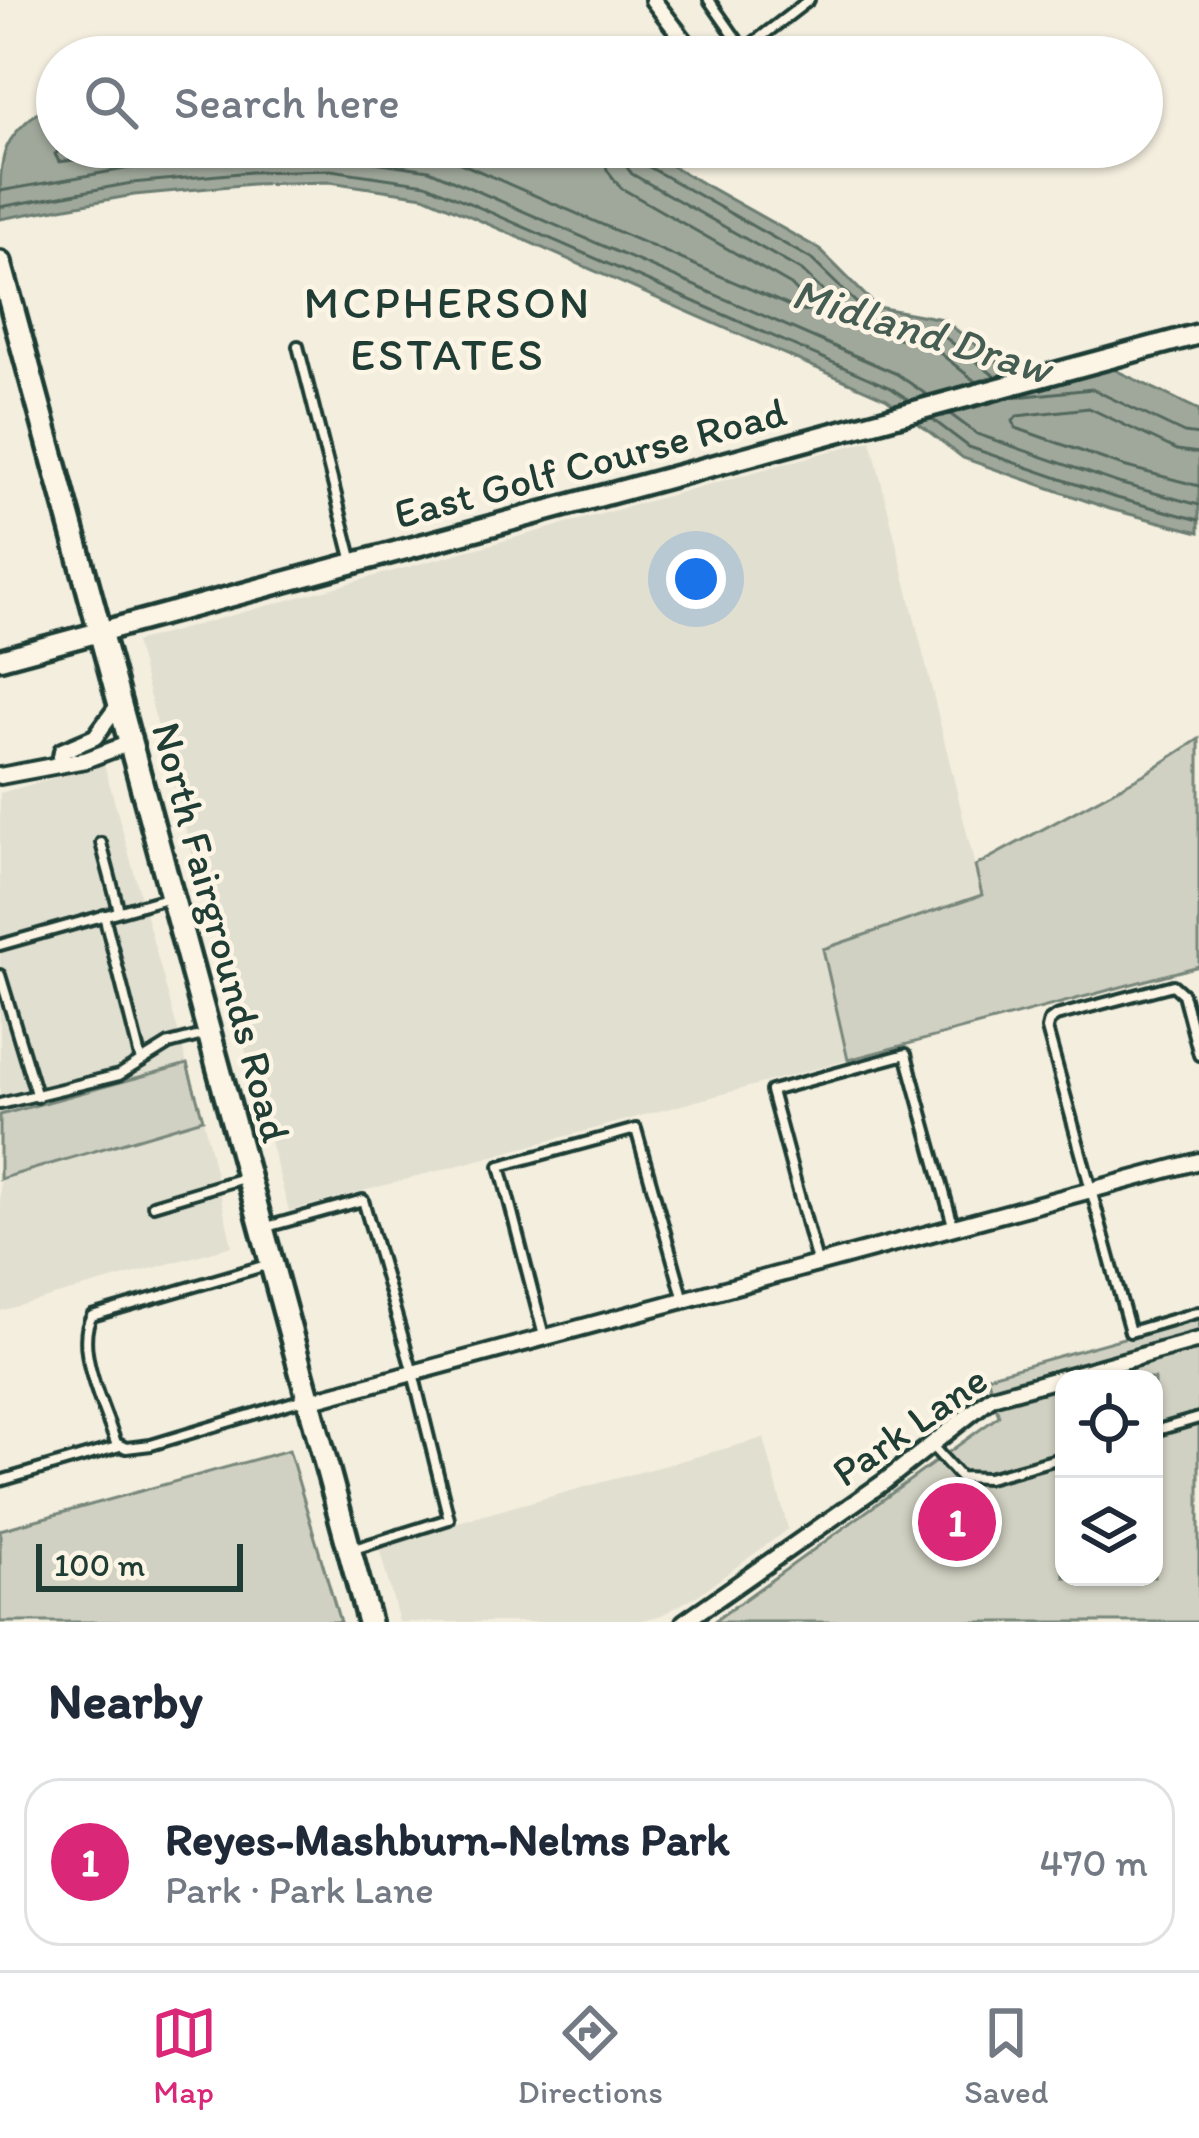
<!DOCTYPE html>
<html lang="en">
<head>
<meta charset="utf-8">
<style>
	body { margin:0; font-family:Itim,sans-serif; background:#f2f2f3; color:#1f2937 }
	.controls { position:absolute; right:36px; bottom:36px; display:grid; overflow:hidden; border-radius:24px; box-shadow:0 3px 9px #0004 }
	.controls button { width:108px; height:108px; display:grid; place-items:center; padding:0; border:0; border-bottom:3px solid #e0e1e3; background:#fff; color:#1f2937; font:60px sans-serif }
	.scale { position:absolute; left:36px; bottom:30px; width:207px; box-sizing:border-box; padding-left:12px; border:6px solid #1f3d34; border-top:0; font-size:33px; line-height:42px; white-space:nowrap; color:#1f3d34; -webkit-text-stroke:9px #fcf5e5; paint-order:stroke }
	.you { position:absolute; left:696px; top:579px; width:42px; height:42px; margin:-30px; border:9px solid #fff; border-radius:50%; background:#1a73e8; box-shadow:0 0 0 18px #1a73e833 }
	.badge { display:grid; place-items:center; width:78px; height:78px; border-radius:50%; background:#db2777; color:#fff; font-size:39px; font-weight:700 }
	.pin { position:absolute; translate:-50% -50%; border:6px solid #fff; box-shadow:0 3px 12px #0006 }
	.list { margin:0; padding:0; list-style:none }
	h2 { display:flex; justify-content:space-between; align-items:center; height:156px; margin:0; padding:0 48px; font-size:51px }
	h2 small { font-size:39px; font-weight:400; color:#747a83 }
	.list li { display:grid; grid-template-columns:78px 1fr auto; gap:36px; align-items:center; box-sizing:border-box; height:168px; margin:0 24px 24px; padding:0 24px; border:3px solid #e0e1e3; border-radius:36px }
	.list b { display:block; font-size:45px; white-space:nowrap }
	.list p { margin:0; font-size:39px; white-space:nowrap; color:#747a83 }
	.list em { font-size:39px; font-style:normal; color:#747a83 }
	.icon { flex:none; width:66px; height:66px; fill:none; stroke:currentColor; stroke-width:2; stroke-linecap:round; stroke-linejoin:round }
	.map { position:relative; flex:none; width:1199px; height:1622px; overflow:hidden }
	.search { position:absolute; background:#fff; box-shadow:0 3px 9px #0004; left:36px; right:36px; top:36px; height:132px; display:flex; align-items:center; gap:30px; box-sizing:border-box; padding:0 42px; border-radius:66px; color:#747a83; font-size:45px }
	.sheet { height:348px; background:#fff }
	nav { display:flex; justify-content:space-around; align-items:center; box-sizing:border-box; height:168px; border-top:3px solid #e0e1e3; background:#fff; font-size:33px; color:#747a83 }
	nav a { display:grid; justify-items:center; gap:6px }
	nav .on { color:#db2777 }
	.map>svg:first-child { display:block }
</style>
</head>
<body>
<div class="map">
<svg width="1199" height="1622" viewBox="0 0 1199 1622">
	<rect width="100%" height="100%" fill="#f3eede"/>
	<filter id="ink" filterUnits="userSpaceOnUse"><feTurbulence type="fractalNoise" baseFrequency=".00833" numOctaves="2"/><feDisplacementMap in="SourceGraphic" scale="24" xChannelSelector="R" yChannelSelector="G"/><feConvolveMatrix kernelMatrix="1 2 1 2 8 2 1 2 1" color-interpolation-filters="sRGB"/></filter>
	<g filter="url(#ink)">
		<!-- built -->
		<g fill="#e1dfd0">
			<polygon points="871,440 982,895 823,949 848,1060 289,1211 135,642"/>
			<polygon points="104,764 187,1064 0,1115 0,793"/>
			<polygon points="203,1119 232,1246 0,1311 0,1179"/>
			<polygon points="764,1438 788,1529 698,1595 662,1615 636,1622 399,1622 378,1544"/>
		</g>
		<!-- green -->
		<g fill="#d0d1c2" stroke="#78877b" stroke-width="3" fill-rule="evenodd">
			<polygon points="1199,739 1199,966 848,1060 823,949 982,895 975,866 1148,772"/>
			<polygon points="187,1064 203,1119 0,1179 0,1115"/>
			<path d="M1199 1317V1622H713L999 1416 987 1376ZM1064 1379H1154V1577H1064Z"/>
			<polygon points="289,1450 340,1622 0,1622 0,1530"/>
		</g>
		<!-- water -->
		<g fill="#a0a89b" stroke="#6c7d72" stroke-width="3">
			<polygon points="294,45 380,52 400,57 191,57"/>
			<path d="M57 97V147H638L819 249 877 307 942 319 1011 372 1096 361 1199 410V532L1110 509 963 458 887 399 424 196 330 182 252 184 134 195 0 219C0 144 0 141 57 97Z"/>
		</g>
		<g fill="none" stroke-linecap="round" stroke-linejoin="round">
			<!-- shore -->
			<g stroke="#53685d" stroke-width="3">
				<polyline points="64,147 55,154 59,162 166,147"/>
				<polyline points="399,147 442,155 801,311 808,310 808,303 791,285 621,188 607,170 603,147"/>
				<polyline points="621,147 623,162 632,174 802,271 863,330 930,345 976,382"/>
				<polyline points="636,147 642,163 811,259 871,317 937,331 996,377"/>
				<polyline points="0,191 130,168 250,158 333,156 429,170 897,374 927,395"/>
				<polyline points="0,207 132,183 251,172 331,170 426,184 891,388 909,400"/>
				<polyline points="1007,398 1092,389 1184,433 1199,435"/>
				<polyline points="950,414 977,434 1118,483 1199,505"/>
				<polyline points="932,419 969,447 1113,497 1199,520"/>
				<polyline points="1199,453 1177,450 1089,408 1017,416 1013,421 1016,428 1123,466 1199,486"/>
			</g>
			<defs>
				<g id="service">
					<polyline points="709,0 744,50 809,0"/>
					<polyline points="298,346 353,562"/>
					<polyline points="101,843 119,911"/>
					<polyline points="104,915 141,1061"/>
					<polyline points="0,945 170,897"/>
					<polyline points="0,975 37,1097"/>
					<polyline points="1199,1055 1183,994 1173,985 1056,1016 1049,1021 1047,1029 1130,1332 1199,1312"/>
					<polyline points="0,1104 119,1075 169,1044 207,1034"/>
					<polyline points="153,1205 247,1177"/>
					<polyline points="263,1228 363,1200 413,1373 449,1519 351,1550"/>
					<polyline points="817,1262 771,1091 906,1054 953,1225"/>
					<path d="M270 1264 92 1316C73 1346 105 1411 116 1443L126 1448 151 1445 307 1398"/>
					<polyline points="544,1336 500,1166 636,1129 684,1300"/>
					<polyline points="1154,1431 1199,1418"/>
					<polyline points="932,1446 960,1477 988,1478 1064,1457"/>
					<polyline points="0,1481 120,1446"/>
				</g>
				<g id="minor">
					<polyline points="653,0 697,57"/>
					<polyline points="60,762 62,751 95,737 119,704"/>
					<polyline points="0,776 85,760 130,743"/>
					<polyline points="309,1401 1199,1161"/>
					<polyline points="684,1622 884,1482 992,1397 1199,1340"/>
				</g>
				<polyline id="tertiary" points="0,659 1199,334"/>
				<polyline id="secondary" points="0,263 369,1622"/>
			</defs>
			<!-- service casing -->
			<use href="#service" stroke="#1f3d34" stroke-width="16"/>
			<!-- minor casing -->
			<use href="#minor" stroke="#1f3d34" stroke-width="22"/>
			<!-- tertiary casing -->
			<use href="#tertiary" stroke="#1f3d34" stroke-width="27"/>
			<!-- secondary casing -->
			<use href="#secondary" stroke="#1f3d34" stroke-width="30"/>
			<!-- service -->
			<use href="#service" stroke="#fcf5e5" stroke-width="8"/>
			<!-- minor -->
			<use href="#minor" stroke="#fcf5e5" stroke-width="14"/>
			<!-- tertiary -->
			<use href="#tertiary" stroke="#fcf5e5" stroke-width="18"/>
			<!-- secondary -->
			<use href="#secondary" stroke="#fcf5e5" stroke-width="21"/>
		</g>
	</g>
	<g text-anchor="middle" stroke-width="9" stroke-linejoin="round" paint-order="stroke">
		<!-- street labels -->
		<g font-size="42" fill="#1f3d34" stroke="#fcf5e5">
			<text transform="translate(590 462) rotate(-15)" y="15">East Golf Course Road</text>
			<text transform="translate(222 932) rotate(75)" y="15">North Fairgrounds Road</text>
			<text transform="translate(909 1425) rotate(-35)" y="15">Park Lane</text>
		</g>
		<!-- neighbourhood labels -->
		<g font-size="45" letter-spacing="3" fill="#1f3d34" stroke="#fcf5e5">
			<text x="448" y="318">MCPHERSON<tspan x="448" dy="52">ESTATES</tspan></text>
		</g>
		<!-- water labels -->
		<g font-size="45" font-style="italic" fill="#465d53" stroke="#fcf5e5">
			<text transform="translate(922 330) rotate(17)" y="16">Midland Draw</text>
		</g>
	</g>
</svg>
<div class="controls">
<button><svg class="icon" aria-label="locate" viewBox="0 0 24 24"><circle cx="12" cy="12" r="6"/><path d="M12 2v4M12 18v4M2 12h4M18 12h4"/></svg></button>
<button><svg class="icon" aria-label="layers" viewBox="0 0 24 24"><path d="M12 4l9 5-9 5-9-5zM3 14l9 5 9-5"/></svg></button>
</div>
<div class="scale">100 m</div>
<div class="you"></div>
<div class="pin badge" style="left:957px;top:1522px">1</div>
<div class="search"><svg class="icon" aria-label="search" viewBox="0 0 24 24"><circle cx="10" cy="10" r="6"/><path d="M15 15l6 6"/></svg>Search here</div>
</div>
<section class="sheet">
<h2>Nearby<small></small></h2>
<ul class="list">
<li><span class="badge">1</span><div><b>Reyes-Mashburn-Nelms Park</b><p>Park · Park Lane</p></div><em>470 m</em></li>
</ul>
</section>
<nav>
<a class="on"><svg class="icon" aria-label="map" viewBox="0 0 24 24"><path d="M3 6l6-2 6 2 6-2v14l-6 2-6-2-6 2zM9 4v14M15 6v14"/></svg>Map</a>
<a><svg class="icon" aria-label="directions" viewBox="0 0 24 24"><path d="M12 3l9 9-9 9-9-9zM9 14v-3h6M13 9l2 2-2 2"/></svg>Directions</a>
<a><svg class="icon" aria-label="saved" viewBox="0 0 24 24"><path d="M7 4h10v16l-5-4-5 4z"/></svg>Saved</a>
</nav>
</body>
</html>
